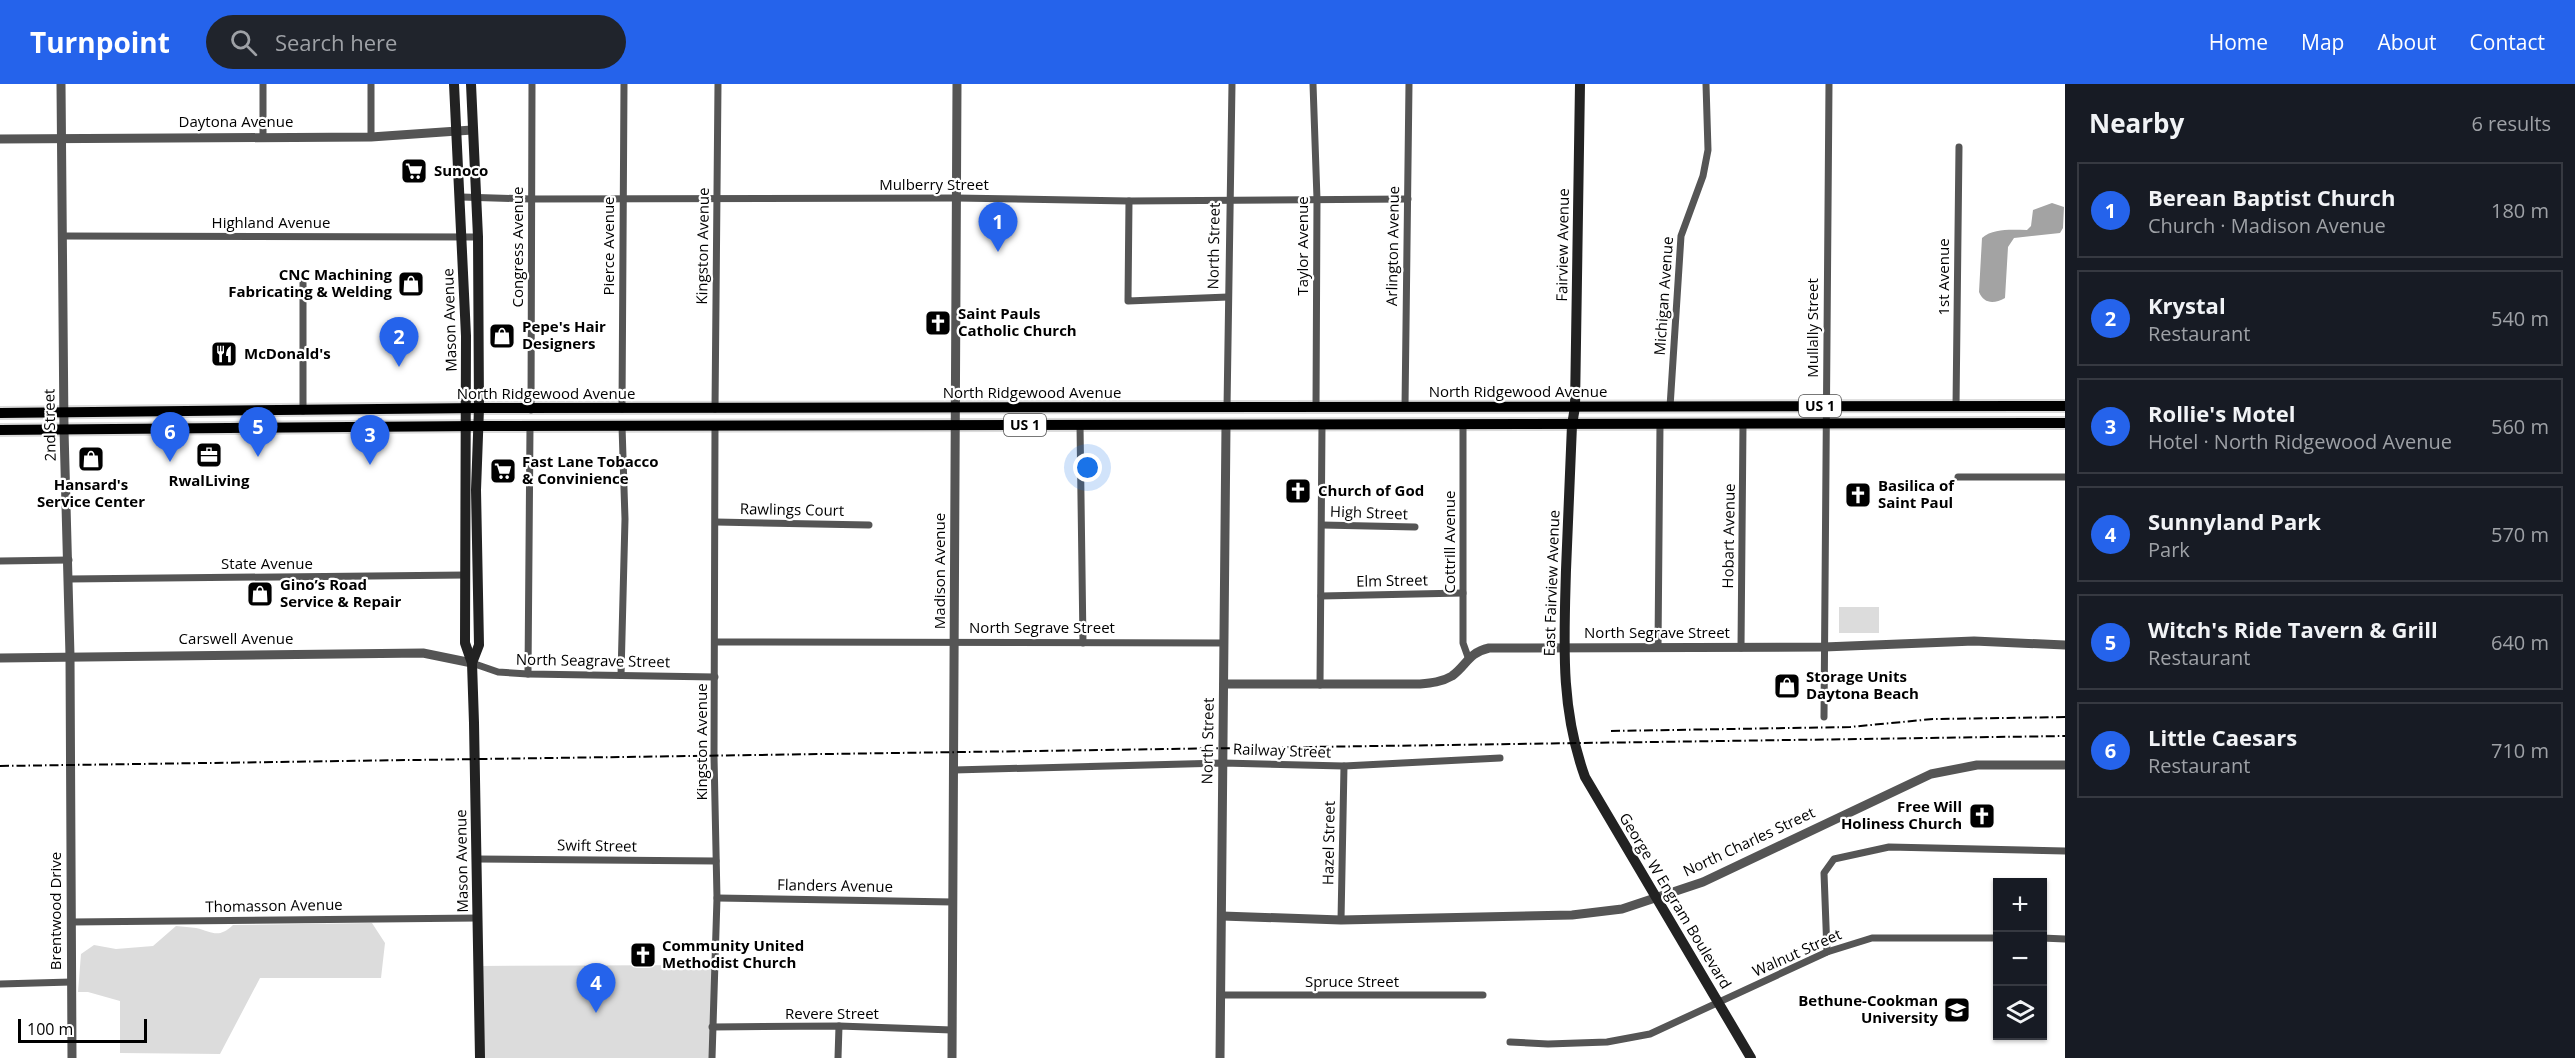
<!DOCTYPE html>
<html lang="en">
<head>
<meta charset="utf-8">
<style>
	body { margin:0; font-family:"Open Sans",sans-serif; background:#20242c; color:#f1f3f6 }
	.controls { position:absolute; right:18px; bottom:18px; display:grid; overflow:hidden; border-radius:0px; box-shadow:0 2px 4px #0004 }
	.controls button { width:54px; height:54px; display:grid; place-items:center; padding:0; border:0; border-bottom:2px solid #363941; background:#171b24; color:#f1f3f6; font:30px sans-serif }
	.scale { position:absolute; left:18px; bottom:15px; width:129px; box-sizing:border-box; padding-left:6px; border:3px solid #000; border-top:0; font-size:16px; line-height:21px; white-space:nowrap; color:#000; -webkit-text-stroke:4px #fff; paint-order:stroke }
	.you { position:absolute; left:1088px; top:384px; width:21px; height:21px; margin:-15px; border:4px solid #fff; border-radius:50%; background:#1a73e8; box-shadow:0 0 0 9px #1a73e833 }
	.badge { display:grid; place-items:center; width:39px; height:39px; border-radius:50%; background:#2563eb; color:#fff; font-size:20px; font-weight:700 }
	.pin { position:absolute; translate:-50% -50px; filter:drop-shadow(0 2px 3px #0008) }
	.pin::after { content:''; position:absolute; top:32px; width:21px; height:18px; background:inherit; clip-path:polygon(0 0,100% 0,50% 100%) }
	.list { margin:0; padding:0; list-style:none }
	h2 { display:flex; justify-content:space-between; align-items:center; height:78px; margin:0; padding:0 24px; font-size:26px }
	h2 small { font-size:20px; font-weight:400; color:#9ea1a6 }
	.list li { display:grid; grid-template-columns:39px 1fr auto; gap:18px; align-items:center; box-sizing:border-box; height:96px; margin:0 12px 12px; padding:0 12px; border:2px solid #363941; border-radius:0px }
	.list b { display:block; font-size:22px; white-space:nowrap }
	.list p { margin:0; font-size:20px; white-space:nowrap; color:#9ea1a6 }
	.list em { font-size:20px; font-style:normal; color:#9ea1a6 }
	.icon { flex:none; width:33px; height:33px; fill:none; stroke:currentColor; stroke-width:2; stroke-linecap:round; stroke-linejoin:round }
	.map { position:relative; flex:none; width:2065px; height:974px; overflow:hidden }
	header { display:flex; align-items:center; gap:36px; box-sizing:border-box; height:84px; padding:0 30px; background:#2563eb; color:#fff }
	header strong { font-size:28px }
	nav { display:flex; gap:33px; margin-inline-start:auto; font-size:21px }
	.search { width:420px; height:54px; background:#20242c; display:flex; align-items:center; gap:15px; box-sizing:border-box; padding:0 21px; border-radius:33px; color:#9ea1a6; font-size:22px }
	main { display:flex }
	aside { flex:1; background:#171b24 }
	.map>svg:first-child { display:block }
</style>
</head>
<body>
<header>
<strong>Turnpoint</strong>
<div class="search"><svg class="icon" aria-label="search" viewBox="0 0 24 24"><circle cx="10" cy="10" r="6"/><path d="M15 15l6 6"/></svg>Search here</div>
<nav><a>Home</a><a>Map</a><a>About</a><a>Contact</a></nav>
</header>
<main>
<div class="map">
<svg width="2065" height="974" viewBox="0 0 2065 974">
	<rect width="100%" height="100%" fill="#fff"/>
	<!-- green -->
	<g fill="#dcdcdc">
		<rect x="1839" y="523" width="40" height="26"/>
		<path d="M372 839 385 859 381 894H260L220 970 120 969V917L88 908H78L81 870 94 861 116 865 153 862 176 842C183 843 190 843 196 844 213 848 218 855 233 841Z"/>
		<polygon points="714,881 712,974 480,974 478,882"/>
	</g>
	<!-- water -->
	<path fill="#a3a3a3" d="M2052 119 2064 123 2063 144 2060 149 2014 154 2008 163 2005 214C1994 220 1984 220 1979 208L1982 154C1994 144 2011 146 2027 146L2031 142 2033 126Z"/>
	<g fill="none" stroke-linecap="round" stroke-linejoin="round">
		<defs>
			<g id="primary">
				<polyline points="0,329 479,324 2065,322"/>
				<polyline points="0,346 478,342 2065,339"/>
			</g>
		</defs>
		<!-- primary casing -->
		<use href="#primary" stroke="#dbdbdb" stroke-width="14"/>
		<!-- minor -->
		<g stroke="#555" stroke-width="7">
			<polyline points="371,0 371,53"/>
			<polyline points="1313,0 1317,115 1316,323"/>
			<polyline points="263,53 263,0"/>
			<polyline points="461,113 531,115 956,114 1129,117 1408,115"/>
			<polyline points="1129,117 1128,217 1228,213"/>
			<polyline points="63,152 478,153"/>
			<polyline points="303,199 303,327"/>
			<polyline points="1405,323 1409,0"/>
			<polyline points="1670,323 1681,152 1703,92 1708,66 1706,0"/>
			<polyline points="1956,323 1959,63"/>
			<polyline points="1227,324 1232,0"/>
			<polyline points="622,325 624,0"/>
			<polyline points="715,325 718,0"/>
			<polyline points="531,326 532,0"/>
			<polyline points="1080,341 1083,559"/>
			<polyline points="1463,341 1463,559 1468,573"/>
			<polyline points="1958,393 2065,393"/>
			<polyline points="716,438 869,441"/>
			<polyline points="1322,441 1415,443"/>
			<polyline points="0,477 69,476"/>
			<polyline points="69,495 465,491"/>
			<polyline points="1321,512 1463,509"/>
			<polyline points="716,558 1224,559"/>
			<polyline points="1658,563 1660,340"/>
			<polyline points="1741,564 1743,340"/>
			<polyline points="472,579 498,588 528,590 715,593"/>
			<polyline points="528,590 530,343"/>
			<polyline points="621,591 625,435 622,342"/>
			<polyline points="1320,601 1322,340"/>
			<polyline points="1824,633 1829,0"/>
			<polyline points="954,686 1223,679 1344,682 1500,674"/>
			<polyline points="477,775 716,777"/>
			<polyline points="717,814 953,818"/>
			<polyline points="1341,836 1344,682"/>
			<polyline points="71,838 478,834"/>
			<polyline points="2042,854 2065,855"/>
			<polyline points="1827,868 1824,789 1834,775 1889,763 2065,767"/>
			<polyline points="0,900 71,898"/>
			<polyline points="1221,911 1483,911"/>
			<polyline points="712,943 839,942 952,946"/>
			<polyline points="1510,958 1548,960 1607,958 1650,950 1827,868 1872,854 1998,854"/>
			<polyline points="712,974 717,814 714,672 715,342"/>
			<polyline points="838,974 839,942"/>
		</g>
		<!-- tertiary -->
		<g stroke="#555" stroke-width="9">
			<polyline points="61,0 64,346 70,572 72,974"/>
			<polyline points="0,55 371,53 472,46"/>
			<polyline points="0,574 423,569 472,579"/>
			<path d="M1224 600H1420C1431 599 1442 598 1452 592 1467 581 1468 569 1489 564L1824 563 1974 557 2065 561"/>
			<polyline points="1222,832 1341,836 1572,831 1622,825 1703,798 1931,690 1977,681 2065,681"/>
			<polyline points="952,974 957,0"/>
			<polyline points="1220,974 1226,341"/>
		</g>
		<!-- secondary -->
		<g stroke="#222" stroke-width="10">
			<polyline points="454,0 466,252 465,559 472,579 474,639 480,974"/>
			<polyline points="471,0 478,153 479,324 476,406 479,561 472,579"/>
			<path d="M1580 0 1575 323 1572 341C1570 389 1568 438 1566 486 1564 559 1560 624 1585 693L1751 974"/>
		</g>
		<!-- primary -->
		<use href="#primary" stroke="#000" stroke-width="10"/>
		<!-- rail -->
		<g stroke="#000" stroke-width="2" stroke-dasharray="9 3 1.5 3" stroke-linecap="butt">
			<polyline points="1611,647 1850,643 1933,635 2065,633"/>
			<polyline points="0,682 2065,652"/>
		</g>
	</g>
	<!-- icons -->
	<defs>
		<symbol id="supermarket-square" viewBox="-11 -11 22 22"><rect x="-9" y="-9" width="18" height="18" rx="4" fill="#000" stroke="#fff"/><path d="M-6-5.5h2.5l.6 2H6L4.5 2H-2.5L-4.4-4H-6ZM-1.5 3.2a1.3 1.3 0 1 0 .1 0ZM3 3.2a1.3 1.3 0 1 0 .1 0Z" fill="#fff"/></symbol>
		<symbol id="shop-square" viewBox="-11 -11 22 22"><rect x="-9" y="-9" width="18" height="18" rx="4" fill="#000" stroke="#fff"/><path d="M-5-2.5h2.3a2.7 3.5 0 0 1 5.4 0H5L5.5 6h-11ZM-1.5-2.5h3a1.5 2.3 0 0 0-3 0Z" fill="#fff"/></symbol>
		<symbol id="church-square" viewBox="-11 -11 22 22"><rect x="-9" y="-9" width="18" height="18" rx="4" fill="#000" stroke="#fff"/><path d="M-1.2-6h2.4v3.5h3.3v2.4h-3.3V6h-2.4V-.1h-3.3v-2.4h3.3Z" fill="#fff"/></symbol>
		<symbol id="restaurant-square" viewBox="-11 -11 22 22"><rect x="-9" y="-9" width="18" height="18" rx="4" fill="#000" stroke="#fff"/><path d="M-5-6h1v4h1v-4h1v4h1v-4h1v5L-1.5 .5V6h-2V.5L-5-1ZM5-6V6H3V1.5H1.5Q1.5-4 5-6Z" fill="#fff"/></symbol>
		<symbol id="office-square" viewBox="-11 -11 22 22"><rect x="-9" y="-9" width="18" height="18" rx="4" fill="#000" stroke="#fff"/><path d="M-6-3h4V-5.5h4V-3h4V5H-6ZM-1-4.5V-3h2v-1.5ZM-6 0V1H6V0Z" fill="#fff"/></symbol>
		<symbol id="university-square" viewBox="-11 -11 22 22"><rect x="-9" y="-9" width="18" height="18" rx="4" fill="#000" stroke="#fff"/><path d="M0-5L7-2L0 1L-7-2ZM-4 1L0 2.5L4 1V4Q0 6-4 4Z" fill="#fff"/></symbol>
	</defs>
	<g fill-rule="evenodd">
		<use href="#supermarket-square" x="399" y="72" width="30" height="30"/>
		<use href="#shop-square" x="396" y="185" width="30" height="30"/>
		<use href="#church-square" x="923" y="224" width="30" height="30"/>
		<use href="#shop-square" x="487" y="237" width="30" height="30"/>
		<use href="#restaurant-square" x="209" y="255" width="30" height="30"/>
		<use href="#office-square" x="194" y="356" width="30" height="30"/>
		<use href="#shop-square" x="76" y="360" width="30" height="30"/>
		<use href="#supermarket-square" x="488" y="372" width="30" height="30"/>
		<use href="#church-square" x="1283" y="392" width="30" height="30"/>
		<use href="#church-square" x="1843" y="396" width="30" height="30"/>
		<use href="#shop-square" x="245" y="495" width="30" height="30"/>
		<use href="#shop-square" x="1772" y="587" width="30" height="30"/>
		<use href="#church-square" x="1967" y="717" width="30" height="30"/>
		<use href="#church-square" x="628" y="856" width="30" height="30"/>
		<use href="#university-square" x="1942" y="911" width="30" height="30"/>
	</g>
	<g text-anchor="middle" stroke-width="4.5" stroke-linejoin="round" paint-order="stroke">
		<!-- shield labels -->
		<g fill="#fff" stroke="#4c4c4c" stroke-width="1.5">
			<rect x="1799" y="311" width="42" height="22" rx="4.5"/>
			<rect x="1004" y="330" width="42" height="22" rx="4.5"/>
		</g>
		<g font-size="14" font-weight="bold" fill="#000">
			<text x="1820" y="327">US 1</text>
			<text x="1025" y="346">US 1</text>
		</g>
		<!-- street labels -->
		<g font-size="15" fill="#000" stroke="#fff">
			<text x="236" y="43">Daytona Avenue</text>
			<text x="934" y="106">Mulberry Street</text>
			<text x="271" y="144">Highland Avenue</text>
			<text transform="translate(1563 161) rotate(-89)" y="5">Fairview Avenue</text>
			<text transform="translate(609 162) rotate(-90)" y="5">Pierce Avenue</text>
			<text transform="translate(703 162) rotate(-89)" y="5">Kingston Avenue</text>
			<text transform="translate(1214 162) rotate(-89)" y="5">North Street</text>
			<text transform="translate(1303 162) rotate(-90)" y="5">Taylor Avenue</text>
			<text transform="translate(1393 162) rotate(-89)" y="5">Arlington Avenue</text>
			<text transform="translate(518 163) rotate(-90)" y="5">Congress Avenue</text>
			<text transform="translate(1944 193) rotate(-90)" y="5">1st Avenue</text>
			<text transform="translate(1664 212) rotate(-86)" y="5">Michigan Avenue</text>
			<text transform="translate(450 236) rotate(-92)" y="5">Mason Avenue</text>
			<text transform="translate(1813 244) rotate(-90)" y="5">Mullally Street</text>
			<text x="1518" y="313">North Ridgewood Avenue</text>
			<text x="1032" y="314">North Ridgewood Avenue</text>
			<text x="546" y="315">North Ridgewood Avenue</text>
			<text transform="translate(50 341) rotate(-91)" y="5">2nd Street</text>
			<text transform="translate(792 426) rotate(1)" y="5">Rawlings Court</text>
			<text transform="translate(1369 429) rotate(2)" y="5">High Street</text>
			<text transform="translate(1729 452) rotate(-89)" y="5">Hobart Avenue</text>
			<text transform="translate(1450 458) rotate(-90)" y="5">Cottrill Avenue</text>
			<text x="267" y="485">State Avenue</text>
			<text transform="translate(940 487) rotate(-90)" y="5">Madison Avenue</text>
			<text transform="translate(1392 497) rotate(-1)" y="5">Elm Street</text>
			<text transform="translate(1552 499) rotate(-88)" y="5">East Fairview Avenue</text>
			<text x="1042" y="549">North Segrave Street</text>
			<text x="1657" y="554">North Segrave Street</text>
			<text x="236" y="560">Carswell Avenue</text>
			<text transform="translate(593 577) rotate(1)" y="5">North Seagrave Street</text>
			<text transform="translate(1208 657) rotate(-89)" y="5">North Street</text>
			<text transform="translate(702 658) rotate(-90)" y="5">Kingston Avenue</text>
			<text transform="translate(1282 667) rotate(2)" y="5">Railway Street</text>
			<text transform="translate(1749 758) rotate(-25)" y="5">North Charles Street</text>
			<text transform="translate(1329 759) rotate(-89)" y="5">Hazel Street</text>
			<text transform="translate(597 762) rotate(1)" y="5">Swift Street</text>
			<text transform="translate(462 777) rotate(-91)" y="5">Mason Avenue</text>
			<text transform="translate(835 802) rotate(1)" y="5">Flanders Avenue</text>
			<text transform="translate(1675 817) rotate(59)" y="5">George W Engram Boulevard</text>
			<text transform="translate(274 822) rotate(-1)" y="5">Thomasson Avenue</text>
			<text transform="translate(56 827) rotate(-90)" y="5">Brentwood Drive</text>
			<text transform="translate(1797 869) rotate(-24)" y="5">Walnut Street</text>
			<text x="1352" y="903">Spruce Street</text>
			<text x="832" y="935">Revere Street</text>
		</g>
		<!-- poi labels -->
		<g font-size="15" font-weight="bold" fill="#000" stroke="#fff" text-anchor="start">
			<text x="434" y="92">Sunoco</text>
			<text x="392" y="196" text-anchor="end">CNC Machining<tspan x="392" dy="17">Fabricating &amp; Welding</tspan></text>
			<text x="958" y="235">Saint Pauls<tspan x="958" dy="17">Catholic Church</tspan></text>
			<text x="522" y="248">Pepe's Hair<tspan x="522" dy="17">Designers</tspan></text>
			<text x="244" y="275">McDonald's</text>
			<text x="522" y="383">Fast Lane Tobacco<tspan x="522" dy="17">&amp; Convinience</tspan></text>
			<text x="209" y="402" text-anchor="middle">RwalLiving</text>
			<text x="91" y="406" text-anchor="middle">Hansard's<tspan x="91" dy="17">Service Center</tspan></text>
			<text x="1878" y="407">Basilica of<tspan x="1878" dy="17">Saint Paul</tspan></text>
			<text x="1318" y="412">Church of God</text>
			<text x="280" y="506">Gino’s Road<tspan x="280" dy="17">Service &amp; Repair</tspan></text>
			<text x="1806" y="598">Storage Units<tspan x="1806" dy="17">Daytona Beach</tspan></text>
			<text x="1962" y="728" text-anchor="end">Free Will<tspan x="1962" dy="17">Holiness Church</tspan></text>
			<text x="662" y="867">Community United<tspan x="662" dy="17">Methodist Church</tspan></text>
			<text x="1938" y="922" text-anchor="end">Bethune-Cookman<tspan x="1938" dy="17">University</tspan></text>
		</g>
	</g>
</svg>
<div class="controls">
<button>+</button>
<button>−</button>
<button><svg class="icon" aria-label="layers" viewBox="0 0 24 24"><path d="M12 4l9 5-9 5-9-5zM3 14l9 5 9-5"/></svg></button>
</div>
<div class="scale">100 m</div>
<div class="you"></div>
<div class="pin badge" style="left:998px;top:168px">1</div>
<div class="pin badge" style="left:399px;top:283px">2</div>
<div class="pin badge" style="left:370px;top:381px">3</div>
<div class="pin badge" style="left:596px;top:929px">4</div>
<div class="pin badge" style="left:258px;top:373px">5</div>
<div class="pin badge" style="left:170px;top:378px">6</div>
</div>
<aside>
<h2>Nearby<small>6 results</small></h2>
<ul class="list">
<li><span class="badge">1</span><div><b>Berean Baptist Church</b><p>Church · Madison Avenue</p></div><em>180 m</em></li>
<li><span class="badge">2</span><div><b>Krystal</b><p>Restaurant</p></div><em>540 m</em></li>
<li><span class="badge">3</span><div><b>Rollie's Motel</b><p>Hotel · North Ridgewood Avenue</p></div><em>560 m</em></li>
<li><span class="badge">4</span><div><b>Sunnyland Park</b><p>Park</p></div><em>570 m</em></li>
<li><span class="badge">5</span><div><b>Witch's Ride Tavern &amp; Grill</b><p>Restaurant</p></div><em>640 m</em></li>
<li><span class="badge">6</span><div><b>Little Caesars</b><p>Restaurant</p></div><em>710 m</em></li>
</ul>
</aside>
</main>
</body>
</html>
